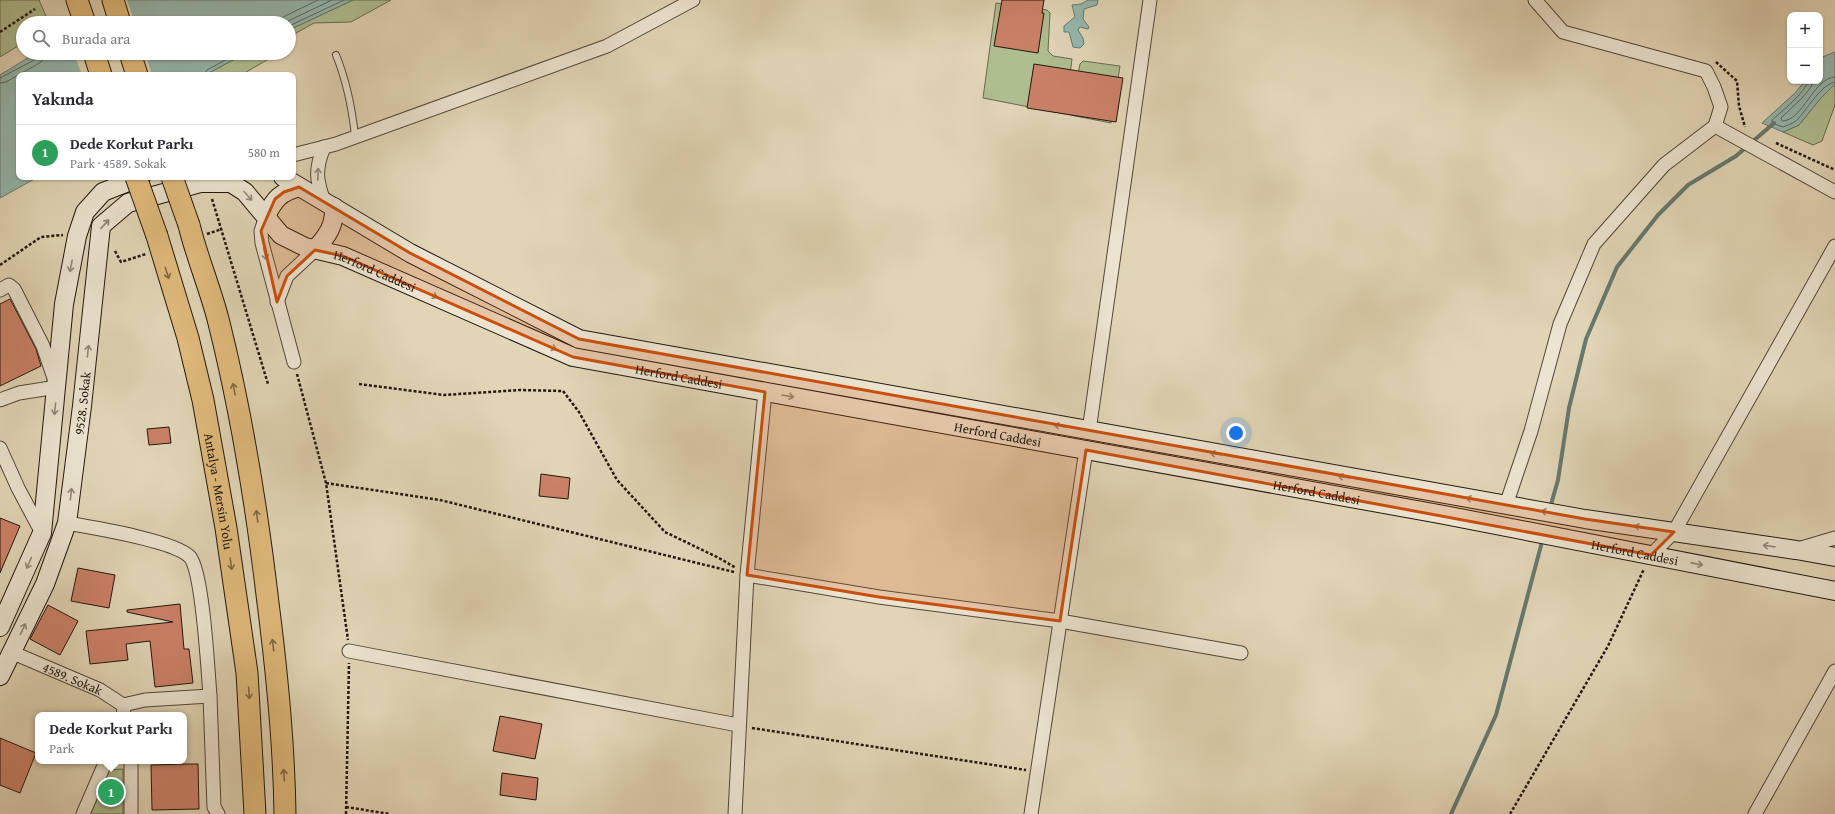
<!DOCTYPE html>
<html lang="tr">
<head>
<meta charset="utf-8">
<style>
	body { margin:0; font-family:"Gentium Book Plus",serif; background:#f2f2f3; color:#2b2b33 }
	.controls { position:absolute; right:12px; top:12px; display:grid; overflow:hidden; border-radius:8px; box-shadow:0 1px 3px #0004 }
	.controls button { width:36px; height:36px; display:grid; place-items:center; padding:0; border:0; border-bottom:1px solid #e1e1e2; background:#fff; color:#2b2b33; font:20px sans-serif }
	.you { position:absolute; left:1236px; top:433px; width:14px; height:14px; margin:-10px; border:3px solid #fff; border-radius:50%; background:#1a73e8; box-shadow:0 0 0 6px #1a73e833 }
	.badge { display:grid; place-items:center; width:26px; height:26px; border-radius:50%; background:#8f2418; color:#fff; font-size:13px; font-weight:700 }
	.pin { position:absolute; translate:-50% -50%; border:2px solid #fff; box-shadow:0 1px 4px #0006 }
	.popup { position:absolute; left:35px; top:712px; width:152px; height:52px; box-sizing:border-box; display:grid; place-content:center; border-radius:8px; background:#fff; filter:drop-shadow(0 1px 3px #0005); font-size:13px; white-space:nowrap; color:#7c7c81 }
	.popup b { font-size:15px; color:#2b2b33 }
	.popup::after { content:''; position:absolute; left:50%; top:100%; margin-left:-8px; border:8px solid transparent; border-top-color:#fff }
	.list { margin:0; padding:0; list-style:none }
	h2 { display:flex; justify-content:space-between; align-items:center; height:52px; margin:0; padding:0 16px; font-size:17px }
	h2 small { font-size:13px; font-weight:400; color:#7c7c81 }
	.list li { display:grid; grid-template-columns:26px 1fr auto; gap:12px; align-items:center; box-sizing:border-box; height:56px; padding:0 16px; border-top:1px solid #e1e1e2 }
	.list b { display:block; font-size:15px; white-space:nowrap }
	.list p { margin:0; font-size:13px; white-space:nowrap; color:#7c7c81 }
	.list em { font-size:13px; font-style:normal; color:#7c7c81 }
	.icon { flex:none; width:22px; height:22px; fill:none; stroke:currentColor; stroke-width:2; stroke-linecap:round; stroke-linejoin:round }
	.map { position:relative; flex:none; width:1835px; height:814px; overflow:hidden }
	.search { position:absolute; background:#fff; box-shadow:0 1px 3px #0004; left:16px; top:16px; width:280px; height:44px; display:flex; align-items:center; gap:10px; box-sizing:border-box; padding:0 14px; border-radius:22px; color:#7c7c81; font-size:15px }
	.panel { position:absolute; background:#fff; box-shadow:0 1px 3px #0004; left:16px; top:72px; width:280px; height:108px; border-radius:8px }
	.map>svg:first-child { display:block }
</style>
</head>
<body>
<div class="map">
<svg width="1835" height="814" viewBox="0 0 1835 814">
	<rect width="100%" height="100%" fill="#e1d5b6"/>
	<filter id="stains"><feTurbulence type="fractalNoise" baseFrequency=".005" numOctaves="4"/><feColorMatrix values="0 0 0 0 .2 0 0 0 0 .09 0 0 0 0 .02 0 0 0 .5 -.17"/></filter>
	<radialGradient id="worn" r=".72"><stop offset=".6" stop-color="#630" stop-opacity="0"/><stop offset="1" stop-color="#630" stop-opacity=".3"/></radialGradient>
	<!-- green -->
	<g fill="#afbe91" stroke="#686a50">
		<polygon points="0,0 39,0 49,23 23,23 23,43 0,57"/>
		<polygon points="353,0 391,0 351,22 314,23 296,33 289,52 289,30"/>
		<polygon points="996,3 1047,10 1050,13 1048,51 1053,56 1072,59 1065,114 983,98"/>
		<polygon points="246,53 286,53 267,60 241,75 205,75"/>
		<polygon points="1083,61 1120,66 1111,123 1070,115 1080,64"/>
		<polygon points="1835,84 1835,105 1822,141 1813,145 1783,132 1799,125 1820,99"/>
		<polygon points="123,769 123,814 89,814 107,770"/>
	</g>
	<!-- water -->
	<g fill="#94b8af" stroke="#66786f">
		<polygon points="125,0 353,0 289,30 289,23 89,23"/>
		<polygon points="1088,0 1098,0 1097,5 1084,9 1083,19 1089,27 1088,29 1080,27 1078,30 1083,38 1084,44 1080,48 1073,47 1069,32 1064,32 1064,26 1075,17 1072,5 1081,4"/>
		<polygon points="1835,52 1835,84 1820,99 1799,125 1783,132 1762,123 1795,93 1805,81 1820,81 1820,58"/>
		<polygon points="41,53 246,53 205,75 19,75 19,177 38,177 0,198 0,75 31,56"/>
	</g>
	<!-- pier -->
	<g fill="#e1d5b6">
		<polygon points="121,0 127,0 135,23 87,23"/>
		<polygon points="74,53 145,53 152,75 82,75"/>
	</g>
	<g fill="none" stroke-linecap="round" stroke-linejoin="round">
		<!-- shore -->
		<g stroke="#5b6860" stroke-width="1">
			<polyline points="276,23 283,17 318,0"/>
			<polyline points="284,23 332,0"/>
			<polyline points="289,26 344,0"/>
			<polyline points="204,75 207,70 238,53"/>
			<polyline points="0,78 38,58 40,53"/>
			<path d="M1808 81C1806 92 1781 112 1772 120V123L1783 127C1788 125 1794 123 1797 120 1806 111 1822 83 1835 82"/>
			<path d="M1813 81 1811 87 1802 98 1781 118 1782 121C1803 121 1813 78 1835 77"/>
			<polyline points="0,83 6,82 41,62 44,58 45,53"/>
		</g>
		<!-- stream -->
		<g stroke="#66786f" stroke-width="4">
			<polyline points="1550,508 1558,480 1569,408 1586,339 1617,267 1658,215 1688,185 1736,156 1774,123"/>
			<polyline points="1451,814 1496,715 1543,538"/>
		</g>
	</g>
	<!-- building -->
	<g fill="#cb8168" stroke="#221710">
		<polygon points="1002,0 1044,0 1042,13 1044,13 1038,53 994,46"/>
		<polygon points="1034,64 1123,78 1116,122 1027,108"/>
		<polygon points="10,299 36,349 41,366 0,386 0,304"/>
		<polygon points="169,427 171,443 149,445 147,429"/>
		<polygon points="541,474 570,478 568,499 539,496"/>
		<polygon points="0,518 20,526 0,573"/>
		<polygon points="78,568 115,575 109,608 71,601"/>
		<polygon points="180,604 184,649 189,649 193,683 155,687 150,641 126,644 128,660 90,664 86,631 173,622 127,612 127,610"/>
		<polygon points="48,605 78,621 60,655 30,639"/>
		<polygon points="500,716 542,724 535,759 493,751"/>
		<polygon points="0,738 36,753 20,793 0,785"/>
		<polygon points="189,764 198,764 199,809 152,810 151,765"/>
		<polygon points="502,773 538,778 536,800 500,795"/>
	</g>
	<g fill="none" stroke-linecap="round" stroke-linejoin="round">
		<defs>
			<path id="service" d="M336 55C347 82 352 108 355 136"/>
			<g id="minor">
				<polyline points="1535,0 1563,32 1706,71 1714,87 1721,107 1715,126 1835,192"/>
				<polyline points="293,155 336,144 607,46 693,0"/>
				<path d="M324 201C316 180 315 169 324 147"/>
				<polyline points="266,216 261,231 262,243 294,362"/>
				<polyline points="0,290 9,285 14,289 43,346 57,387 19,393 0,400"/>
				<polyline points="277,302 287,276 315,250"/>
				<polyline points="1089,431 1150,0"/>
				<polyline points="0,448 18,488 42,533"/>
				<polyline points="1506,505 1531,431 1560,324 1594,244 1664,165 1715,126"/>
				<path d="M67 523C90 527 176 541 190 557 203 573 208 672 210 696L145 700 123 705"/>
				<polyline points="1798,549 1835,538"/>
				<polyline points="1651,555 1674,532 1835,246"/>
				<polyline points="747,575 879,597 1060,621 1241,653"/>
				<polyline points="349,651 738,725"/>
				<path id="s1" d="M11 652 100 690 123 705 124 715"/>
				<polyline points="210,696 214,807 218,814"/>
				<polyline points="131,761 131,814"/>
				<polyline points="83,814 106,761"/>
				<polyline points="735,814 747,575 765,392"/>
				<polyline points="1031,814 1086,450"/>
				<polyline points="1755,814 1835,671"/>
			</g>
			<g id="secondary">
				<polyline points="283,177 410,253 579,339 1585,519 1796,550 1835,557"/>
				<path d="M266 216C275 198 280 193 299 187"/>
				<path d="M315 250C327 236 335 226 334 207"/>
				<polyline points="0,627 42,533 64,304 77,236 85,212 103,192 141,177"/>
				<path id="s2" d="M0 676 45 584 67 523 82 406 101 226 128 203 200 183H231L245 192 281 235 305 247 343 256 573 357 1439 514 1835 591"/>
			</g>
			<g id="trunk">
				<polyline points="77,0 85,23"/>
				<polyline points="113,0 120,23"/>
				<polyline points="94,53 101,75"/>
				<polyline points="130,53 137,75"/>
				<path d="M189 225C197 258 211 290 219 323 242 415 257 509 268 603 277 673 284 743 285 814"/>
				<path id="s3" d="M157 236 188 338 203 400 226 528 247 673 255 814"/>
			</g>
		</defs>
		<!-- service casing -->
		<use href="#service" stroke="#52463a" stroke-width="8"/>
		<!-- minor casing -->
		<use href="#minor" stroke="#52463a" stroke-width="15"/>
		<!-- secondary casing -->
		<use href="#secondary" stroke="#221710" stroke-width="20"/>
		<!-- trunk casing -->
		<use href="#trunk" stroke="#221710" stroke-width="23"/>
		<!-- path -->
		<g stroke="#221710" stroke-width="2.5" stroke-dasharray="3 2" stroke-linecap="butt">
			<polyline points="0,32 35,9"/>
			<polyline points="1716,62 1737,81 1739,106 1745,127"/>
			<polyline points="1776,143 1835,170"/>
			<polyline points="212,199 268,384"/>
			<polyline points="207,234 222,229"/>
			<polyline points="115,251 121,262 146,254"/>
			<polyline points="0,265 41,237 63,235"/>
			<polyline points="297,374 326,483 348,640"/>
			<polyline points="359,384 444,395 520,390 563,391 579,412 617,480 665,532 719,558 736,568"/>
			<polyline points="326,483 440,500 734,572"/>
			<polyline points="752,728 1026,770"/>
			<polyline points="346,807 390,814"/>
			<polyline points="346,814 349,663"/>
			<polyline points="1510,814 1608,646 1644,569"/>
		</g>
		<!-- service -->
		<use href="#service" stroke="#ece4d0" stroke-width="6"/>
		<!-- minor -->
		<use href="#minor" stroke="#ece4d0" stroke-width="13"/>
		<!-- secondary -->
		<use href="#secondary" stroke="#ece4d0" stroke-width="18"/>
		<!-- trunk -->
		<use href="#trunk" stroke="#e0ba7b" stroke-width="21"/>
		<defs>
			<g id="trunk-bridge">
				<polyline points="136,177 157,236"/>
				<polyline points="172,177 189,225"/>
			</g>
		</defs>
		<!-- trunk-bridge casing -->
		<use href="#trunk-bridge" stroke="#221710" stroke-width="23" stroke-linecap="butt"/>
		<!-- trunk-bridge -->
		<use href="#trunk-bridge" stroke="#e0ba7b" stroke-width="21"/>
	</g>
	<!-- one-way arrows -->
	<defs><path id="oneway-shaft" d="M-6 0H5M1.5-3L5.5 0L1.5 3" fill="none" stroke-width="1.6" stroke-linecap="round" stroke-linejoin="round"/></defs>
	<g stroke="#91887a">
		<use href="#oneway-shaft" transform="translate(318 174) rotate(-88)"/>
		<use href="#oneway-shaft" transform="translate(248 196) rotate(48)"/>
		<use href="#oneway-shaft" transform="translate(105 224) rotate(-47)"/>
		<use href="#oneway-shaft" transform="translate(265 254) rotate(77)"/>
		<use href="#oneway-shaft" transform="translate(71 266) rotate(101)"/>
		<use href="#oneway-shaft" transform="translate(432 295) rotate(24)"/>
		<use href="#oneway-shaft" transform="translate(551 347) rotate(24)"/>
		<use href="#oneway-shaft" transform="translate(88 351) rotate(-84)"/>
		<use href="#oneway-shaft" transform="translate(788 396) rotate(10)"/>
		<use href="#oneway-shaft" transform="translate(55 409) rotate(96)"/>
		<use href="#oneway-shaft" transform="translate(1060 426) rotate(-170)"/>
		<use href="#oneway-shaft" transform="translate(1216 454) rotate(-170)"/>
		<use href="#oneway-shaft" transform="translate(1344 477) rotate(-170)"/>
		<use href="#oneway-shaft" transform="translate(71 494) rotate(-83)"/>
		<use href="#oneway-shaft" transform="translate(1472 499) rotate(-170)"/>
		<use href="#oneway-shaft" transform="translate(1547 512) rotate(-170)"/>
		<use href="#oneway-shaft" transform="translate(1640 527) rotate(-172)"/>
		<use href="#oneway-shaft" transform="translate(1769 546) rotate(-172)"/>
		<use href="#oneway-shaft" transform="translate(29 563) rotate(114)"/>
		<use href="#oneway-shaft" transform="translate(1697 564) rotate(11)"/>
		<use href="#oneway-shaft" transform="translate(23 629) rotate(-64)"/>
	</g>
	<g stroke="#816846">
		<use href="#oneway-shaft" transform="translate(167 273) rotate(72)"/>
		<use href="#oneway-shaft" transform="translate(234 389) rotate(-101)"/>
		<use href="#oneway-shaft" transform="translate(257 516) rotate(-98)"/>
		<use href="#oneway-shaft" transform="translate(231 564) rotate(82)"/>
		<use href="#oneway-shaft" transform="translate(273 645) rotate(-97)"/>
		<use href="#oneway-shaft" transform="translate(249 693) rotate(86)"/>
		<use href="#oneway-shaft" transform="translate(284 775) rotate(-94)"/>
	</g>
	<!-- marked area -->
	<path fill="#ca4f0d" fill-opacity="0.2" stroke="#ca4f0d" stroke-width="3" stroke-linejoin="round" d="M299 187 410 253 579 339 1585 519 1674 532 1651 555 1086 450 1060 621 879 597 747 575 765 392 573 357 343 256 315 250 287 276 277 302 261 231 275 199 284 192Z"/>
	<g text-anchor="middle" stroke-width="3.5" stroke-linejoin="round" paint-order="stroke">
		<!-- street labels -->
		<g font-size="13" fill="#221710" stroke="#ece4d0">
			<text dy="5" stroke="none"><textPath href="#s2" startOffset="781">Herford Caddesi</textPath></text>
			<text dy="5" stroke="none"><textPath href="#s2" startOffset="1105">Herford Caddesi</textPath></text>
			<text dy="5" stroke="none"><textPath href="#s2" startOffset="288">9528. Sokak</textPath></text>
			<text dy="5" stroke="none"><textPath href="#s2" startOffset="1429">Herford Caddesi</textPath></text>
			<text dy="5" stroke="none"><textPath href="#s3" startOffset="263">Antalya - Mersin Yolu</textPath></text>
			<text dy="5" stroke="none"><textPath href="#s2" startOffset="1753">Herford Caddesi</textPath></text>
			<text dy="5" stroke="none"><textPath href="#s2" startOffset="2077">Herford Caddesi</textPath></text>
			<text dy="5" stroke="none"><textPath href="#s1" startOffset="67">4589. Sokak</textPath></text>
		</g>
	</g>
	<rect width="100%" height="100%" filter="url(#stains)"/>
	<rect width="100%" height="100%" fill="url(#worn)"/>
</svg>
<div class="controls">
<button>+</button>
<button>−</button>
</div>
<div class="you"></div>
<div class="pin badge" style="left:111px;top:792px;background:#2e9e5b">1</div>
<div class="popup"><b>Dede Korkut Parkı</b>Park</div>
<div class="search"><svg class="icon" aria-label="search" viewBox="0 0 24 24"><circle cx="10" cy="10" r="6"/><path d="M15 15l6 6"/></svg>Burada ara</div>
<section class="panel">
<h2>Yakında<small></small></h2>
<ul class="list">
<li><span class="badge" style="background:#2e9e5b">1</span><div><b>Dede Korkut Parkı</b><p>Park · 4589. Sokak</p></div><em>580 m</em></li>
</ul>
</section>
</div>
</body>
</html>
